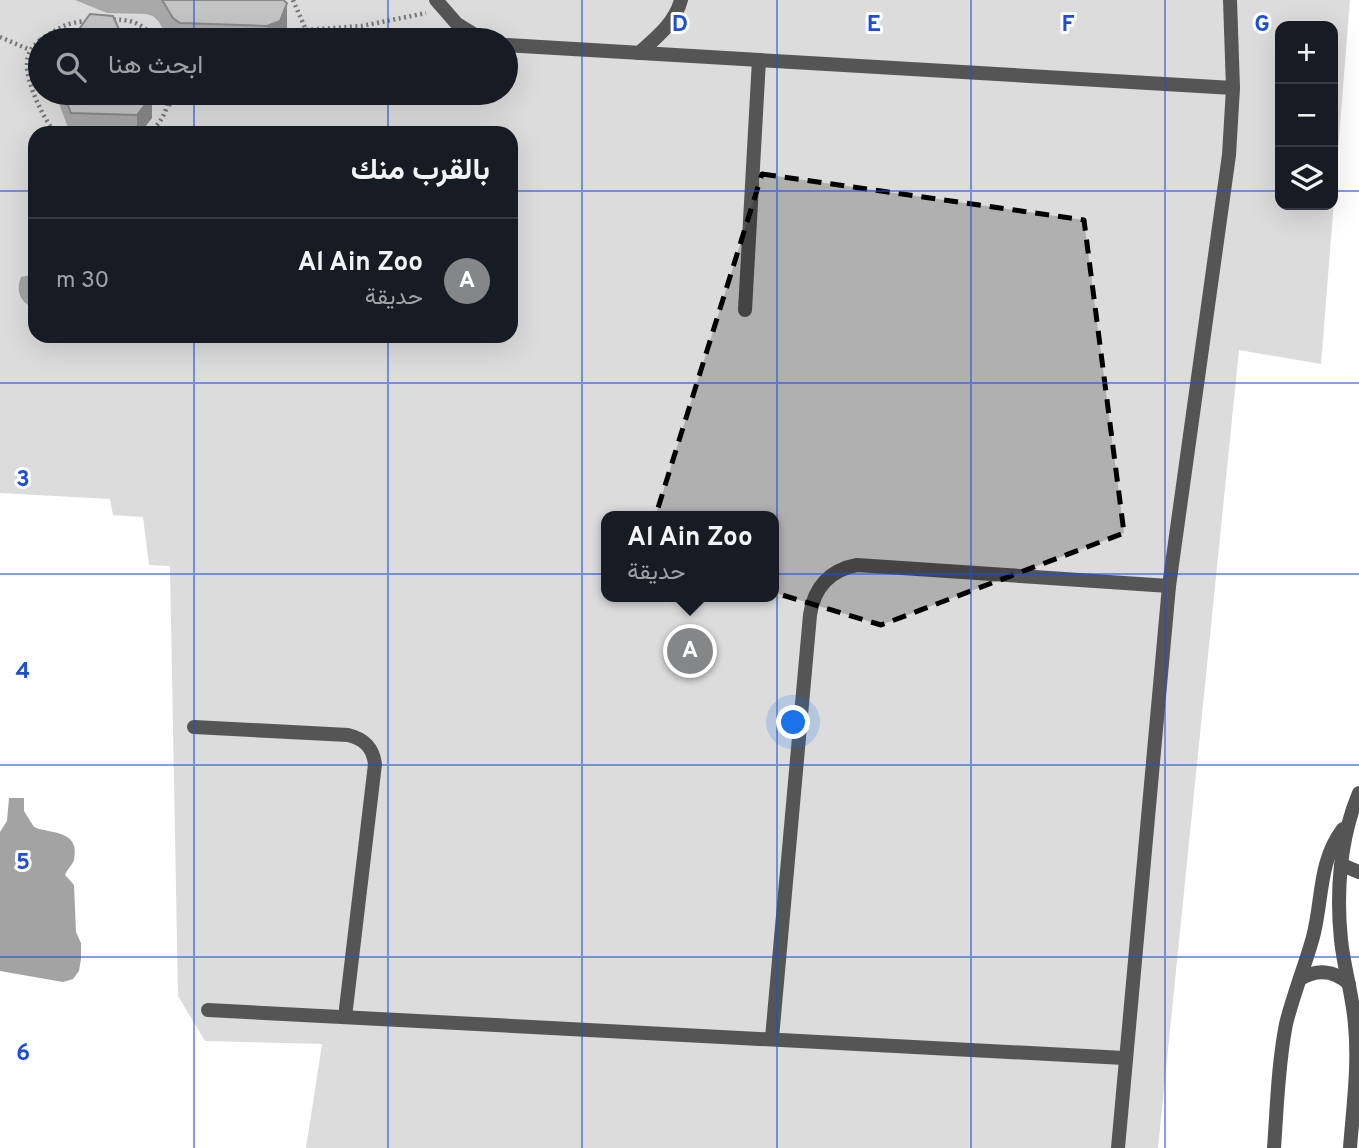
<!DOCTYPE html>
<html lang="ar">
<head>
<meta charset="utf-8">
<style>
	body { margin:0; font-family:Overpass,Vazirmatn,sans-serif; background:#20242c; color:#f1f3f6; direction:rtl }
	.controls { position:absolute; right:21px; top:21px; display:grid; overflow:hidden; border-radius:14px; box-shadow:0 7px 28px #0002 }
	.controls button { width:63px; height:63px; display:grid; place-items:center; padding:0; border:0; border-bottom:2px solid #363941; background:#171b24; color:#f1f3f6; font:35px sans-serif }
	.you { position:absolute; left:794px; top:723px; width:24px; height:24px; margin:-18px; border:5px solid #fff; border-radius:50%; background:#1a73e8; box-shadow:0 0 0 10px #1a73e833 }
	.badge { display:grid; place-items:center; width:46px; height:46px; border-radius:50%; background:#858687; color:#fff; font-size:23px; font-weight:700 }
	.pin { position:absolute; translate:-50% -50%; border:4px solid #fff; box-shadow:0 2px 7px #0006 }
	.popup { position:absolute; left:601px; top:511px; width:178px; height:91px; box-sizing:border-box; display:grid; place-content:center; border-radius:14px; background:#171b24; filter:drop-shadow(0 2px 5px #0005); font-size:23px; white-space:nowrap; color:#9ea1a6 }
	.popup b { font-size:26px; color:#f1f3f6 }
	.popup::after { content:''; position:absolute; left:50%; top:100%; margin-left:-14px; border:14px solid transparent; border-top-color:#171b24 }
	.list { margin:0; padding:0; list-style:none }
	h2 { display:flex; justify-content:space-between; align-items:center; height:91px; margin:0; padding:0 28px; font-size:30px }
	h2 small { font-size:23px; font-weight:400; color:#9ea1a6 }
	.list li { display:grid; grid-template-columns:46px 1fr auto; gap:21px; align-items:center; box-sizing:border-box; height:126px; padding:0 28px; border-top:2px solid #363941 }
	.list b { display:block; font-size:26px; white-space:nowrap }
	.list p { margin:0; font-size:23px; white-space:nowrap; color:#9ea1a6 }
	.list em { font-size:23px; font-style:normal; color:#9ea1a6 }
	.icon { flex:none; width:38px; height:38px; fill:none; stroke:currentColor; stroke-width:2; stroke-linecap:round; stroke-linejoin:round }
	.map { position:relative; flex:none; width:1359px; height:1148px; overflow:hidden; direction:ltr }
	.search { position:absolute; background:#171b24; box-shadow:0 7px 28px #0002; left:28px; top:28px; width:490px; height:77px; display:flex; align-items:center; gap:18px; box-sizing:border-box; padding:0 24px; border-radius:38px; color:#9ea1a6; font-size:26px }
	.panel { position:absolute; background:#171b24; box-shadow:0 7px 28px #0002; left:28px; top:126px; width:490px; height:217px; border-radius:21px; direction:rtl }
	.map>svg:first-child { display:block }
</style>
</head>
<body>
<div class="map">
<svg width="1359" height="1148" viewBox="0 0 1359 1148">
	<rect width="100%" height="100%" fill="#fff"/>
	<!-- green -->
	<path fill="#dcdcdc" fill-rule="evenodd" d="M0 0H1350L1321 364 1239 350 1158 1148H306L322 1044 205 1041 178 996 170 566 149 565 143 517 113 515 110 499 0 493ZM1280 26H1333V205H1280ZM40 40H506V93H40ZM35 133H511V336H35ZM606 516H774V597H606Z"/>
	<!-- water -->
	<g fill="#a3a3a3">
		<path d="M35 274V309C21 303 15 292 21 277Z"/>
		<path d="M9 798H24V811L34 827C49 834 81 829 74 860 72 866 67 869 65 875L74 885 76 932 81 943V959L79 971 73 979 63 982 0 971V832L7 821Z"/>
	</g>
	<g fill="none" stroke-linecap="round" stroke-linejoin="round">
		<!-- path -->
		<g stroke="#777" stroke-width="4.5" stroke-dasharray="2 3.5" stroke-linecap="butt">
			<polyline points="293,0 306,30 303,40"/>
			<path d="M108 20C129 18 143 23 156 40"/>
			<polyline points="306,30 362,26 426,13"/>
			<polyline points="0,37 30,50"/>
			<path d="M40 40C59 28 66 22 89 21"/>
			<path d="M40 40C32 47 27 53 27 64 26 82 44 121 56 133"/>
			<polyline points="169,105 189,93"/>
			<path d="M149 133C162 122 168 110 169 93"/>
		</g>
		<!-- service -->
		<g stroke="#555" stroke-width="14">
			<polyline points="436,0 457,24 483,40"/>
			<polyline points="506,45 1233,88"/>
			<path d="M639 53C656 38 675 23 681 0"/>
			<polyline points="745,310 759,60"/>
			<path d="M194 727 348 735C365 739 373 748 375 764L345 1017"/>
			<polyline points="1342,865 1359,872"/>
			<path d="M1300 979C1317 969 1334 970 1349 984"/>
			<polyline points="208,1010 1124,1058"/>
			<path d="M772 1038 810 615C814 587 830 570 857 565L1169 586"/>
			<polyline points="1118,1148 1169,586 1229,155 1233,88 1230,0"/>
			<path d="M1274 1148C1277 1107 1278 1065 1286 1024 1293 995 1305 966 1313 937 1323 899 1318 862 1343 829"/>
			<path d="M1350 1148C1353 1108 1359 1065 1355 1025 1353 996 1344 969 1341 940 1336 892 1340 837 1359 793"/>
		</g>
	</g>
	<!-- wall -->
	<g fill="#a9a9a9">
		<polygon points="75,0 283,0 287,31 283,40 169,40 159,22 153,16 146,14 107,13"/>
		<polygon points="55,93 150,93 152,118 140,133 70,133"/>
	</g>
	<!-- shaded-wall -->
	<g fill="#898989">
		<polygon points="287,3 287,31 283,40 267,40 267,26"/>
		<polygon points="152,96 152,118 140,133 137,133 137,115"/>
	</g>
	<!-- building -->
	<g fill="#c4c4c4" stroke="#898989" stroke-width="2">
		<polygon points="162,0 283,0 287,3 280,21 267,26 180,23 173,18"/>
		<polygon points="90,14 113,16 122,36 145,38 146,40 49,40 56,32 77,32"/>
		<polygon points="63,93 150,93 152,96 137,115 71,113"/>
	</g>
	<!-- marked area -->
	<path fill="#000" fill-opacity="0.2" stroke="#000" stroke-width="5" stroke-dasharray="14 9" stroke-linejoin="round" d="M762 174 1084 220 1124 533 881 625 644 553Z"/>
	<!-- grid -->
	<path fill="none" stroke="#1d4ed8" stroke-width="2" stroke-opacity="0.55" d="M194 0V40M388 0V40M582 0V1148M777 0V1148M971 0V1148M1165 0V1148M194 93V133M388 93V133M0 191H35M511 191H1280M1333 191H1359M194 336V1148M388 336V1148M0 383H1359M0 574H1359M0 765H1359M0 957H1359"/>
	<g font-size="23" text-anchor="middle" font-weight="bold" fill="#1d4ed8" stroke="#fff" stroke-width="6" stroke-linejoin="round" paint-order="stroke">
		<text x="680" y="31">D</text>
		<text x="874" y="31">E</text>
		<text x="1068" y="31">F</text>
		<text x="1262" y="31">G</text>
		<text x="23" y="486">3</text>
		<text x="23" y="678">4</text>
		<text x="23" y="869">5</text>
		<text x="23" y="1060">6</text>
	</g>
</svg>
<div class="controls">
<button>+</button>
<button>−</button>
<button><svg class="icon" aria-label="layers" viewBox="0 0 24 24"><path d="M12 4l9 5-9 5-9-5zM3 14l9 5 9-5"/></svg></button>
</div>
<div class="you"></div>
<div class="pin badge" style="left:690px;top:651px">A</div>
<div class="popup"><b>Al Ain Zoo</b>حديقة</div>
<div class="search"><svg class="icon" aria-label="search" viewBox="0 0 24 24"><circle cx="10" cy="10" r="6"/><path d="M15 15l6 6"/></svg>ابحث هنا</div>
<section class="panel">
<h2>بالقرب منك<small></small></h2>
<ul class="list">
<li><span class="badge">A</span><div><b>Al Ain Zoo</b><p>حديقة</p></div><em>30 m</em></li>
</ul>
</section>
</div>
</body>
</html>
